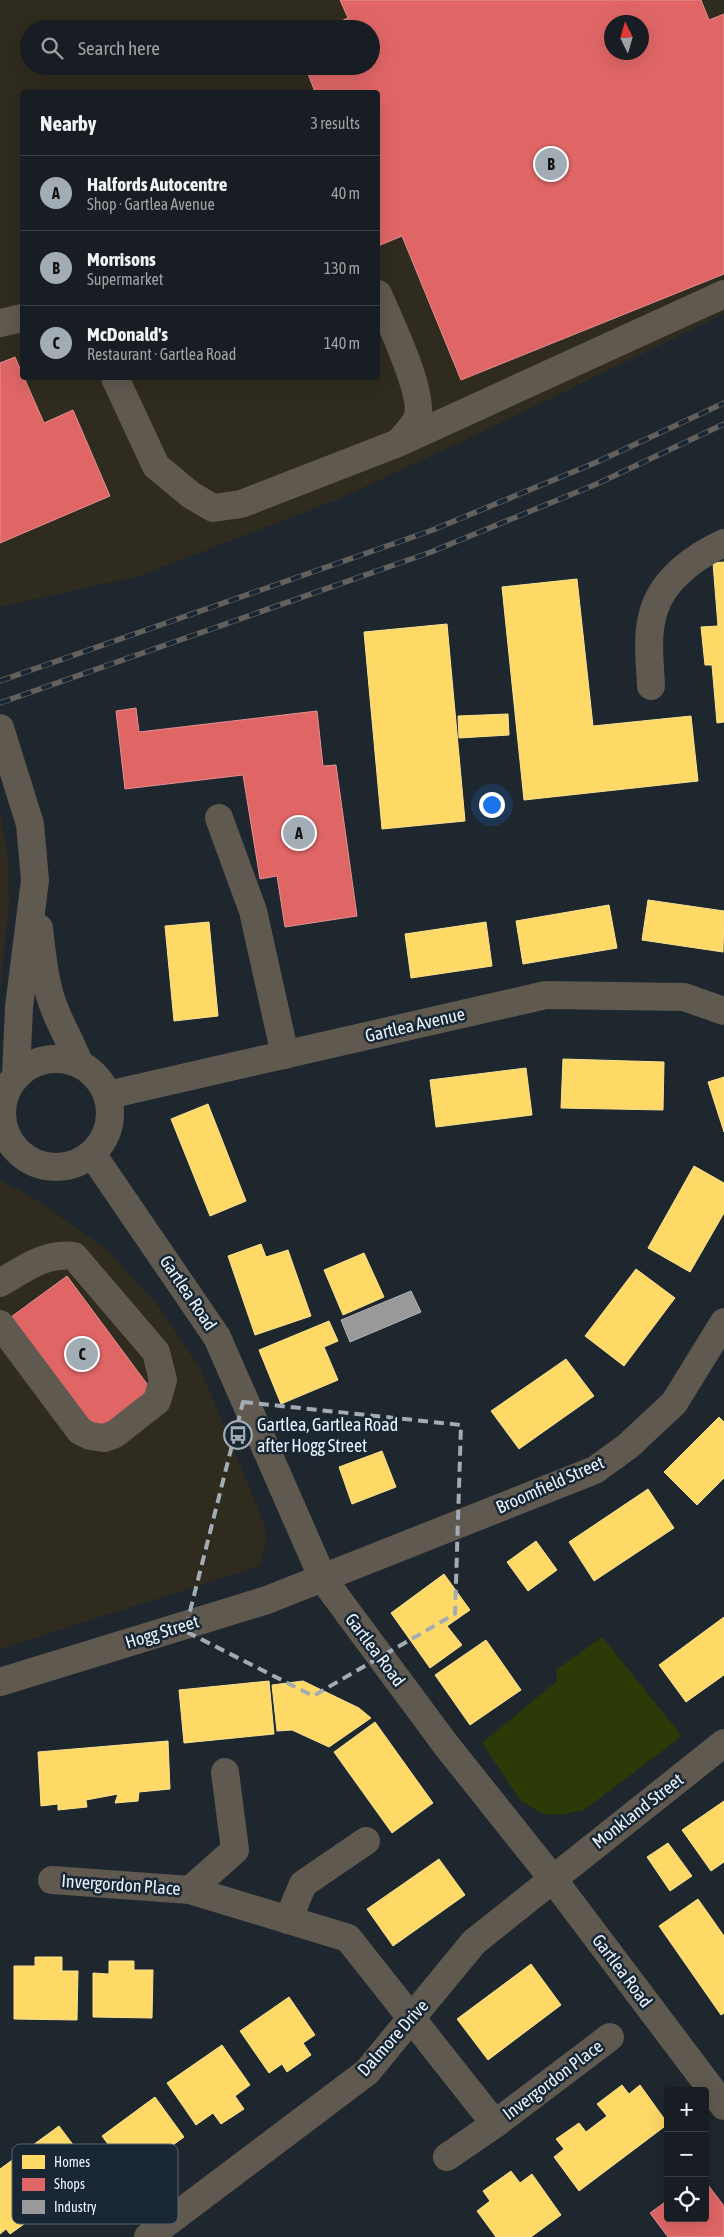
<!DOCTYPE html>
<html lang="en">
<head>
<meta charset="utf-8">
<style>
	body { margin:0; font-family:"Asap Condensed",sans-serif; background:#20262a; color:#f1f3f6 }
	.controls { position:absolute; right:15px; bottom:15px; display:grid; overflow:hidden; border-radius:5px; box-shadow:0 5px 20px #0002 }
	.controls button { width:45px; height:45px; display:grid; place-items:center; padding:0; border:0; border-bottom:1px solid #363b40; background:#171d22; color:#f1f3f6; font:25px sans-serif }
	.compass { position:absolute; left:604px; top:15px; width:45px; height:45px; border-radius:50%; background:#171d22; box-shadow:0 5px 20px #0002; rotate:355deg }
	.you { position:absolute; left:491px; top:804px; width:18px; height:18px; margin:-12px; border:4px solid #fff; border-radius:50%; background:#1a73e8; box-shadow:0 0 0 8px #1a73e833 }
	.badge { display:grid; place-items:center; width:32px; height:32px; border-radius:50%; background:#a2acb4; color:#111; font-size:16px; font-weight:700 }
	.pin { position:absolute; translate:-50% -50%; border:2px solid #fff; box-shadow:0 1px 5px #0006 }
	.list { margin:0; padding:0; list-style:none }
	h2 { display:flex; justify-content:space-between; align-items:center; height:65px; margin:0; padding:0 20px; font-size:21px }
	h2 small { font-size:16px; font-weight:400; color:#9ea2a5 }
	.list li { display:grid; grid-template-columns:32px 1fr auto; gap:15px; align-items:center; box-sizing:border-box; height:75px; padding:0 20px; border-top:1px solid #363b40 }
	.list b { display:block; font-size:19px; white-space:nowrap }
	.list p { margin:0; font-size:16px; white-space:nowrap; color:#9ea2a5 }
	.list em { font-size:16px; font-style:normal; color:#9ea2a5 }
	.icon { flex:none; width:28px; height:28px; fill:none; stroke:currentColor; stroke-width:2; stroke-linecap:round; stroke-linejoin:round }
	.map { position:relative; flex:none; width:724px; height:2237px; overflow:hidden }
	.search { position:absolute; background:#171d22; box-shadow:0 5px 20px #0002; left:20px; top:20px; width:360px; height:55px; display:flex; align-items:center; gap:12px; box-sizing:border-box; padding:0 18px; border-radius:28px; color:#9ea2a5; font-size:19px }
	.panel { position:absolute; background:#171d22; box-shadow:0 5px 20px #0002; left:20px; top:90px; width:360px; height:290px; border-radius:5px }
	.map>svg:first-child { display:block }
</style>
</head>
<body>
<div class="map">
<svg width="724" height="2237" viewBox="0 0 724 2237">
	<rect width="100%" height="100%" fill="#1f272e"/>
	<!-- commercial -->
	<g fill="#2f2b1e" fill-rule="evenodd">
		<path d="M0 0H724V314L461 442 336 500 139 576 0 607ZM612 22H642V52H612ZM29 29H371V66H29ZM22 92H378V378H22Z"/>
		<polygon points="0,814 8,856 9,905 0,990"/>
		<polygon points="0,1180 37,1200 107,1250 158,1306 200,1368 264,1523 266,1544 260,1566 0,1649"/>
	</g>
	<!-- green -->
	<polygon fill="#2b3a06" points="602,1637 682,1736 584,1810 560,1815 543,1814 521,1801 482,1743 557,1681 556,1670"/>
	<!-- homes -->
	<g fill="#ffd966" stroke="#f8e193">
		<polygon points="724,562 724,722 717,723 712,665 705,665 701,627 718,626 713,563"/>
		<polygon points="577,579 593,726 691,716 698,781 524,800 502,587"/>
		<polygon points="447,624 465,821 382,829 364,632"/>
		<polygon points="508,714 509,735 459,738 458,716"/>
		<polygon points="648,900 724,911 723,952 642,940"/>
		<polygon points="609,905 617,948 523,964 516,921"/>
		<polygon points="209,922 218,1016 174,1021 165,926"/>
		<polygon points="486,922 492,966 411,978 405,934"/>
		<polygon points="563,1059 664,1062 663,1110 561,1108"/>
		<polygon points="526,1068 532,1115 436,1127 430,1080"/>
		<polygon points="724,1077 724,1132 708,1082"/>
		<polygon points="208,1104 246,1201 210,1216 171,1119"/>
		<polygon points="694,1166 724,1183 724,1213 690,1272 648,1248"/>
		<polygon points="261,1244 266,1257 288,1250 311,1316 255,1335 228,1256"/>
		<polygon points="364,1253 384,1297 343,1315 324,1270"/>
		<polygon points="636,1269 675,1298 624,1366 585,1336"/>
		<polygon points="329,1321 338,1341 324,1347 338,1380 281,1404 259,1350"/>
		<polygon points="566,1359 594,1396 519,1449 491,1411"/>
		<polygon points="719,1417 724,1422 724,1478 697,1505 664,1472"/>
		<polygon points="382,1451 396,1487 352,1504 339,1467"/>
		<polygon points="648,1489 674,1528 594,1581 569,1542"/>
		<polygon points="536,1541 557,1570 528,1591 507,1562"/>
		<polygon points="444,1574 470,1610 447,1626 462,1645 430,1668 391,1613"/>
		<polygon points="724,1617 724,1675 686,1702 659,1665"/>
		<polygon points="486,1640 521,1690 470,1725 435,1675"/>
		<polygon points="269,1681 274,1734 184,1743 179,1690"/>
		<polygon points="303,1681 359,1708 371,1718 329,1747 292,1730 277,1731 272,1685"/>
		<polygon points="375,1722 433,1803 392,1833 334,1752"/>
		<polygon points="168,1741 170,1789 139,1792 138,1801 115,1803 118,1794 86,1800 87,1807 58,1810 58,1804 41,1806 38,1752"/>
		<polygon points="724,1801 724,1862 711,1871 682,1830"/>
		<polygon points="668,1843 692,1876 670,1891 647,1857"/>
		<polygon points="439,1859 465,1895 393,1946 367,1909"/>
		<polygon points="698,1899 724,1936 724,2013 721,2015 659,1926"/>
		<polygon points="35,1957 62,1957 62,1971 78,1971 77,2020 14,2019 14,1966 35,1966"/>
		<polygon points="109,1961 134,1961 134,1970 153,1970 152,2018 93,2017 93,1973 109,1974"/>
		<polygon points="531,1964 561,2005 488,2060 457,2019"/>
		<polygon points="289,1997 315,2035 303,2043 311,2055 287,2072 282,2064 269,2073 240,2031"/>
		<polygon points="222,2045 250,2085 235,2096 244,2109 221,2124 213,2113 196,2125 167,2083"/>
		<polygon points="622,2085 629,2094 640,2085 668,2124 579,2191 554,2157 564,2149 556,2139 579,2123 586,2132 607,2116 597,2104"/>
		<polygon points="155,2097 184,2137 166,2150 174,2160 155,2174 147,2164 131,2175 102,2136"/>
		<polygon points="59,2126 86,2162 66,2177 72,2186 64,2192 60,2186 33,2206 38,2214 10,2234 6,2229 0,2234 0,2169"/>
		<polygon points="511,2171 520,2183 532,2174 561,2215 531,2237 496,2237 477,2211 490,2201 483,2191"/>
	</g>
	<!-- shops -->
	<g fill="#e06666" stroke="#e39093" fill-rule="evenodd">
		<path d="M340 0H701L709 20 724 14V274L461 380 402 236 378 246V92H315L305 66H371V29H323L348 18ZM612 22H642V52H612Z"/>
		<polygon points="15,357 44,423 73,410 110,496 0,543 0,363"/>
		<polygon points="136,708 139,732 317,711 323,766 336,765 357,916 285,927 277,876 260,879 243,775 125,789 116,711"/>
		<polygon points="67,1276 153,1392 97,1433 11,1317"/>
		<polygon points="705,2181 724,2206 724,2237 668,2237 650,2213 668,2200 668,2218 705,2218"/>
	</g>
	<!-- industry -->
	<polygon fill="#999" stroke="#b1b4b7" points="411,1291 421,1312 350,1342 341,1320"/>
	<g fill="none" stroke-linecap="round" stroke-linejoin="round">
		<!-- minor -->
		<g stroke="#605950" stroke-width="28">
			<path d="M378 294C388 318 428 399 416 421 412 428 405 435 399 442"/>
			<polyline points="0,323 22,318"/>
			<polyline points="115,378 156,466 191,495 213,508 241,504 398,443 724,294"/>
			<path d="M651 686C650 662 646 634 654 610 664 578 696 556 724 543"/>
			<polyline points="0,728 30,824 35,880 19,1007 16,1076"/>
			<polyline points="219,818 253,911 285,1055"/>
			<path d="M39 928C42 953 44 978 52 1002 59 1023 71 1042 79 1063"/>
			<circle cx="56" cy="1113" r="54"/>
			<polyline points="108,1095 546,995 684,997 724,1011"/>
			<polyline points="92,1154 217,1337 323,1579 446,1745 552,1878 724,2106"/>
			<path d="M0 1283C24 1269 46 1252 74 1256L156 1352 163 1380 157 1401 115 1434 104 1438 90 1436 80 1431 0 1324"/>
			<polyline points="0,1682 267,1600 595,1470 628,1446 674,1403 724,1322"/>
			<polyline points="52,1880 190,1890 348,1938 495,2124"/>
			<polyline points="190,1890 235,1850 225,1772"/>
			<polyline points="288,1920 303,1884 366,1841"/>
			<polyline points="447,2157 495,2124 610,2037"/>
			<polyline points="148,2237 367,2072 474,1942 724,1743"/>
		</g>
		<defs>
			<g id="rail">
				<polyline points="0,681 430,531 597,462 724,403"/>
				<polyline points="0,703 431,552 599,483 724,424"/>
			</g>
		</defs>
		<!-- rail casing -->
		<use href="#rail" stroke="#64615d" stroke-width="5.5"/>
		<!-- rail -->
		<use href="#rail" stroke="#192734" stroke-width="4" stroke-dasharray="11" stroke-linecap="butt"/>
	</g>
	<!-- marked area -->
	<path fill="none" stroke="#a2acb4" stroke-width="4" stroke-dasharray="10 6" stroke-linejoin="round" d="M243 1402 461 1425 455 1614 313 1696 185 1631Z"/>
	<!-- icons -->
	<defs>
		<symbol id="bus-ring" viewBox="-11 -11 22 22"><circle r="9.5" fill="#192734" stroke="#a2acb4" stroke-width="1.5"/><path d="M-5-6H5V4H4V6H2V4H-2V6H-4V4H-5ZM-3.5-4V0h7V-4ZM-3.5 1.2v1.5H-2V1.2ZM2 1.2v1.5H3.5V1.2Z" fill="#a2acb4"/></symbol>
	</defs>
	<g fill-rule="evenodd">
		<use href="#bus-ring" x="222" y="1419" width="32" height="32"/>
	</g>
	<g text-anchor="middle" stroke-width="5" stroke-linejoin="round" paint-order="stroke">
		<!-- street labels -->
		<g font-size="18" fill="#e9f3fc" stroke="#192734">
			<text transform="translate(415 1025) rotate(-13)" y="6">Gartlea Avenue</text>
			<text transform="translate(188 1293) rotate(56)" y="6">Gartlea Road</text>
			<text transform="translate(550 1485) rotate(-24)" y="6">Broomfield Street</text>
			<text transform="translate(162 1632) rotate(-17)" y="6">Hogg Street</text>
			<text transform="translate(375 1650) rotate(53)" y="6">Gartlea Road</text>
			<text transform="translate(638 1811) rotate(-38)" y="6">Monkland Street</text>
			<text transform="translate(121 1885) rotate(4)" y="6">Invergordon Place</text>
			<text transform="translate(622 1971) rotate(53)" y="6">Gartlea Road</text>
			<text transform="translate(393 2038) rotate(-48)" y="6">Dalmore Drive</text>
			<text transform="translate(553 2080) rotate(-37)" y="6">Invergordon Place</text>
		</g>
		<!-- poi labels -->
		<g font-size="18" fill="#e9f3fc" stroke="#192734" text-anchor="start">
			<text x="257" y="1431">Gartlea, Gartlea Road<tspan x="257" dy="21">after Hogg Street</tspan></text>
		</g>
	</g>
	<!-- legend -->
	<rect x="12" y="2144" width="166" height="80" rx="8" fill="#192734" stroke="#576470" stroke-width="1"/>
	<rect x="22" y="2155" width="23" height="14" fill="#ffd966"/>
	<rect x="22" y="2178" width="23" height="13" fill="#e06666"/>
	<rect x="22" y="2200" width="23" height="14" fill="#999"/>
	<g font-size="14" fill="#e9f3fc">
		<text x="54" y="2167">Homes</text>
		<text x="54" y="2189">Shops</text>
		<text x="54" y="2212">Industry</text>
	</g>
</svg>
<div class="controls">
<button>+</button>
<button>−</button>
<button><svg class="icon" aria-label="locate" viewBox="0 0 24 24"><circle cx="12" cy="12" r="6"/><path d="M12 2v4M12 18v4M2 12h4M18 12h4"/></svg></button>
</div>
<svg class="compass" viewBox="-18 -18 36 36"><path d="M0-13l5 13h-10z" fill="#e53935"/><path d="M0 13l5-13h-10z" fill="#9ea2a5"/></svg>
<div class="you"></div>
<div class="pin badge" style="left:299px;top:833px">A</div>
<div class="pin badge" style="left:551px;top:164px">B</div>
<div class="pin badge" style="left:82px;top:1354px">C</div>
<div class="search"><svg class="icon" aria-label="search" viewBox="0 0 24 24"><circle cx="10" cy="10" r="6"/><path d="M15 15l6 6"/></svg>Search here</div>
<section class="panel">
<h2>Nearby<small>3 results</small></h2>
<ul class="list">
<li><span class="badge">A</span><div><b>Halfords Autocentre</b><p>Shop · Gartlea Avenue</p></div><em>40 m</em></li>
<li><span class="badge">B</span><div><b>Morrisons</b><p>Supermarket</p></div><em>130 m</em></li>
<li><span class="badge">C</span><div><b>McDonald's</b><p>Restaurant · Gartlea Road</p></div><em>140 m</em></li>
</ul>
</section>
</div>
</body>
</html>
